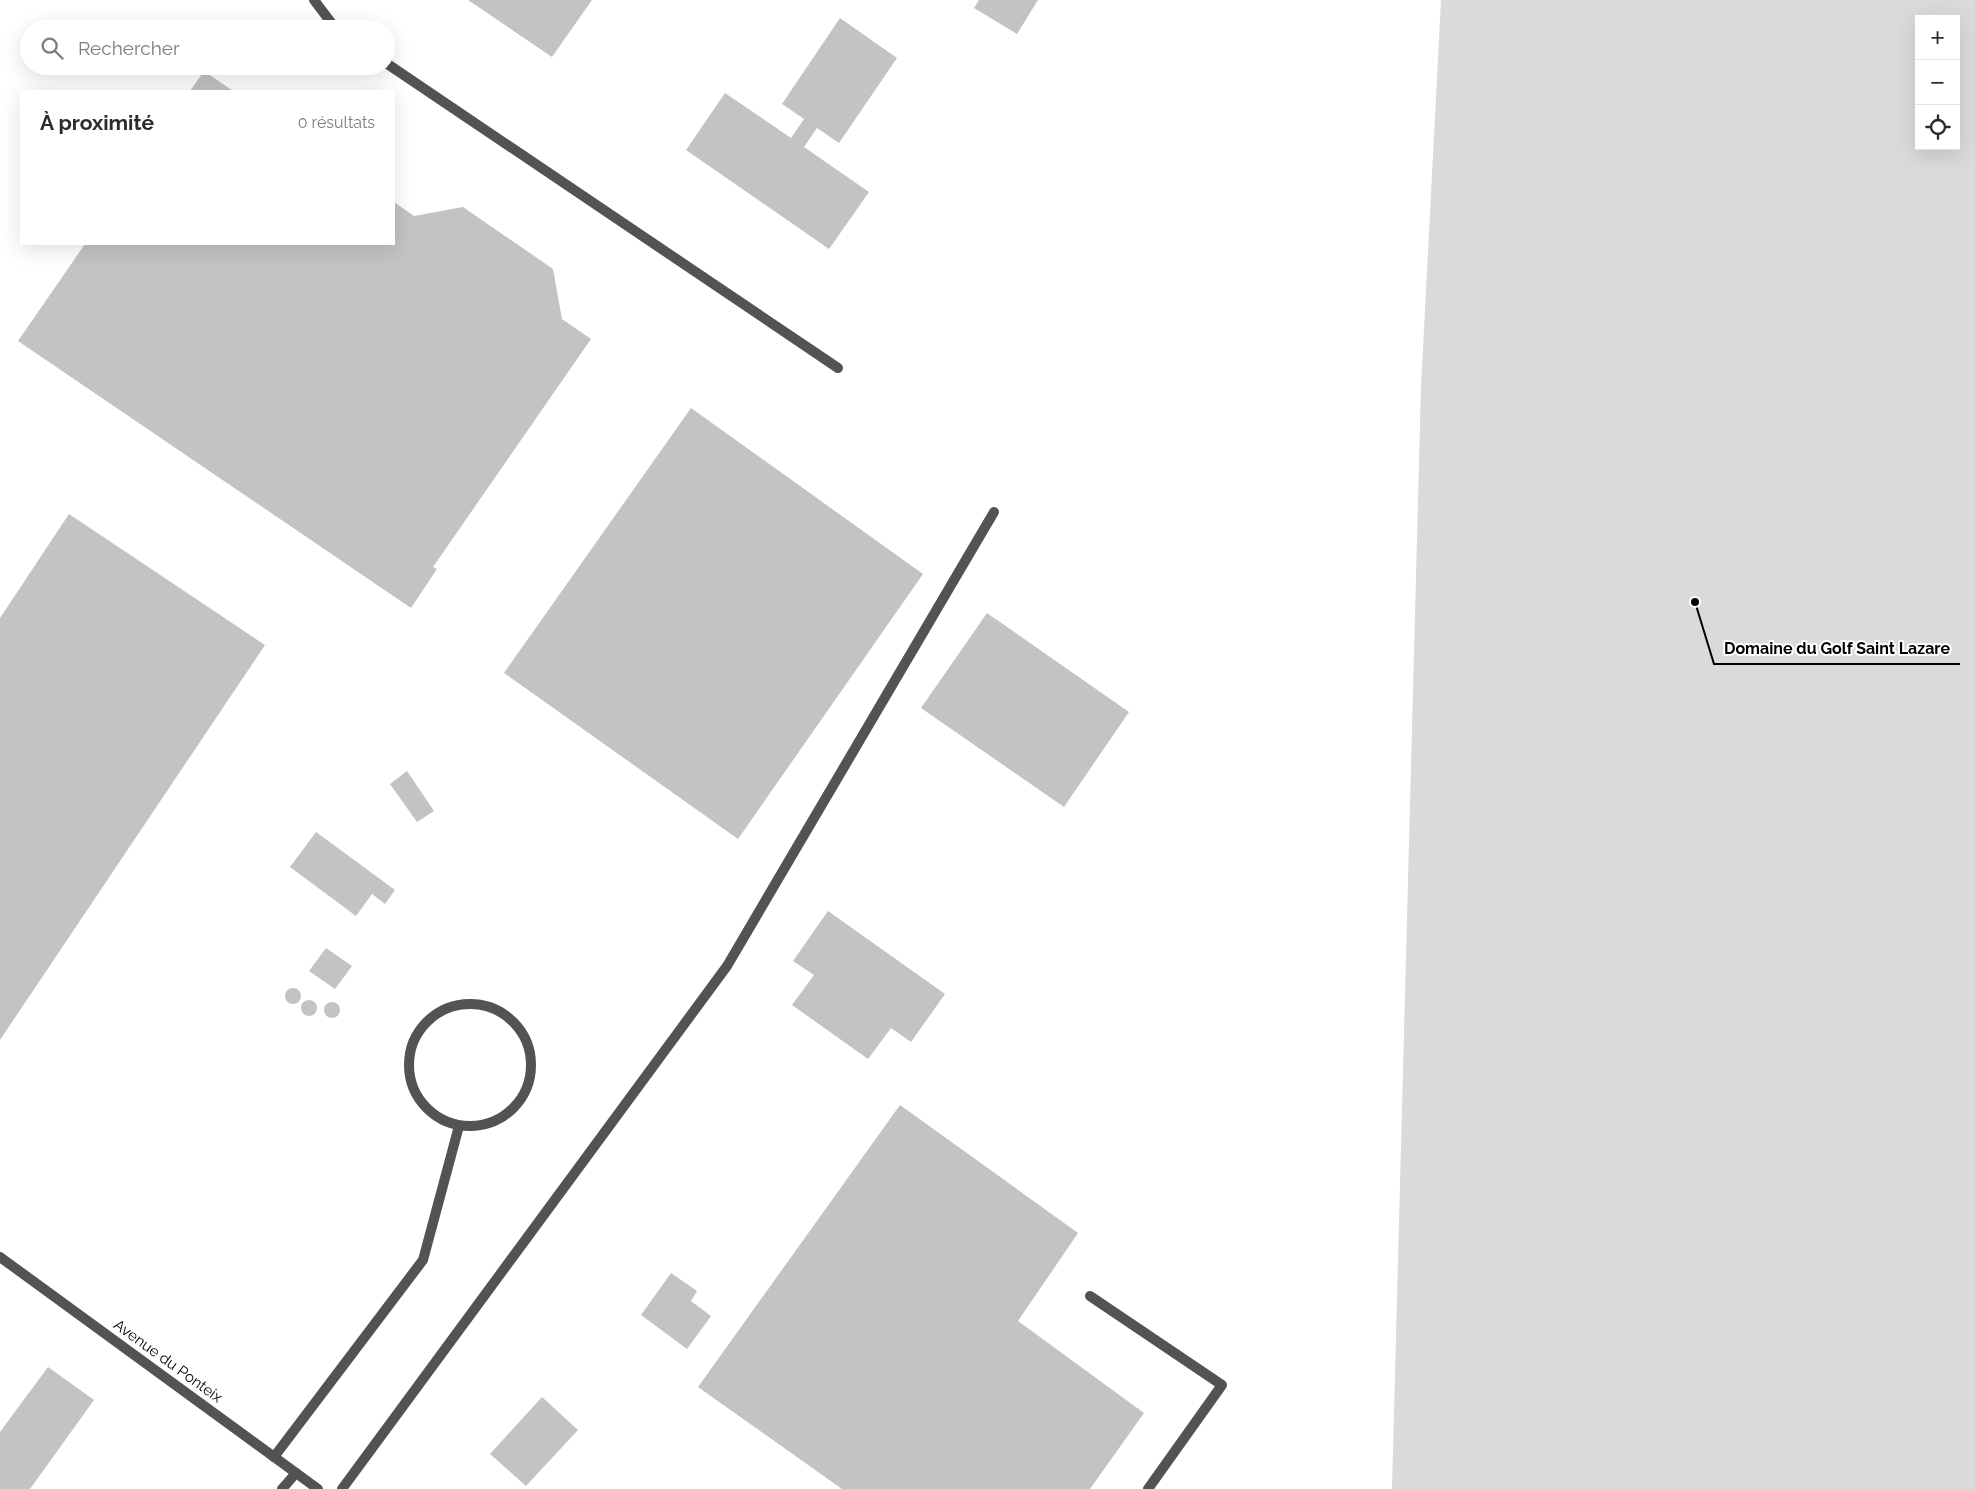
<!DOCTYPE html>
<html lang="fr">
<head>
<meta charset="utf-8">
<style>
	body { margin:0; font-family:Raleway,sans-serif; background:#f2f2f3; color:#2b2b33 }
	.controls { position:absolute; right:15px; top:15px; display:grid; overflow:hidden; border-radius:0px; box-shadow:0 5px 20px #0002 }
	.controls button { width:45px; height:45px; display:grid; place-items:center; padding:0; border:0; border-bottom:1px solid #e1e1e2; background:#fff; color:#2b2b33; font:25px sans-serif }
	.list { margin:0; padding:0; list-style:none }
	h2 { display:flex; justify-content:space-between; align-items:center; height:65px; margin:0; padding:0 20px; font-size:21px }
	h2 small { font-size:16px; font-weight:400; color:#7c7c81 }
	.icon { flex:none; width:28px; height:28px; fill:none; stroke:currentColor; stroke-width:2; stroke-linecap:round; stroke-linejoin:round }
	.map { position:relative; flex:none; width:1975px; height:1489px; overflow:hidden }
	.search { position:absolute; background:#fff; box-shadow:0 5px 20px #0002; left:20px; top:20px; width:375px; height:55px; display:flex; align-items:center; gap:12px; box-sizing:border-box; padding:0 18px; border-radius:28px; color:#7c7c81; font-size:19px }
	.panel { position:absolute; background:#fff; box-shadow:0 5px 20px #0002; left:20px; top:90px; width:375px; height:155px; border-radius:0px }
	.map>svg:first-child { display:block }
</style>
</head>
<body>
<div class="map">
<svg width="1975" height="1489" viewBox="0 0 1975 1489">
	<rect width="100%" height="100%" fill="#fff"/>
	<!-- green -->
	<path fill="#dadada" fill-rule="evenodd" d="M1441 0H1975V1489H1392L1421 387ZM1919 19H1956V146H1919Z"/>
	<!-- building -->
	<g fill="#c3c3c3">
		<polygon points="468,0 592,0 552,57"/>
		<polygon points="979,0 1038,0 1017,34 974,8"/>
		<polygon points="840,18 897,58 839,143 817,128 804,147 869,192 829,249 686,150 725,93 791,138 804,119 782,104"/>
		<polygon points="204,71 233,91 190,91"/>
		<polygon points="394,202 414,216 463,207 553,269 562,319 591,339 433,567 437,569 411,608 18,341 85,244 394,244"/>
		<polygon points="691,408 923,574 738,839 504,673"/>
		<polygon points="69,514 265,645 0,1040 0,618"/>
		<polygon points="987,613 1129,712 1064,807 921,708"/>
		<polygon points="407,771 434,811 417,822 390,784"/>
		<polygon points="316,832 395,890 385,904 372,894 356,916 290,867"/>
		<polygon points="828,911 945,994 911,1042 891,1028 868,1059 792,1005 814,975 793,961"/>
		<polygon points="326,948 352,966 335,989 309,971"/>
		<circle cx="293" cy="996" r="8"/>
		<circle cx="309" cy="1008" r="8"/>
		<circle cx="332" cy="1010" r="8"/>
		<polygon points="900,1105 1078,1233 1018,1321 1144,1413 1090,1489 842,1489 698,1387"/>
		<polygon points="671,1273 697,1291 691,1301 711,1316 687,1349 641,1315"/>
		<polygon points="48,1367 94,1400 30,1489 0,1489 0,1432"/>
		<polygon points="542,1397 578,1430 526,1486 490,1454"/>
	</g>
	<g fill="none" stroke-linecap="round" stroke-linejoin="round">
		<!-- service -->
		<g stroke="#535353" stroke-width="10">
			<circle cx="470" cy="1065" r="61"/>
			<polyline points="1090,1296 1222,1385 1148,1489"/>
			<polyline points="274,1457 423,1260 459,1126"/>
			<polyline points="282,1489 296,1473"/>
			<polyline points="342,1489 727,966 994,512"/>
		</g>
		<!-- minor -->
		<g stroke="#535353" stroke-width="10">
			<polyline points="314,0 336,29"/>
			<polyline points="386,63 838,368"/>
		</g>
		<!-- tertiary -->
		<polyline stroke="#535353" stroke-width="10" points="0,1257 318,1489"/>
	</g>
	<g text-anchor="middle" stroke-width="4" stroke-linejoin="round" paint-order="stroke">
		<!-- street labels -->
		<g font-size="15" fill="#000" stroke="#fff">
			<text transform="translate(168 1361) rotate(36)" y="5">Avenue du Ponteix</text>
		</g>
	</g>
	<!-- callouts -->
	<path fill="none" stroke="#000" stroke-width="2" d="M1695 602L1714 664H1960"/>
	<circle fill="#000" stroke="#fff" stroke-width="2" cx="1695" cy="602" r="5"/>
	<g font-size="16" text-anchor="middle" font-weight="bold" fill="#000" stroke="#fff" stroke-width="4" stroke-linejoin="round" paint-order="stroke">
		<text x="1837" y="654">Domaine du Golf Saint Lazare</text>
	</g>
</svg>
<div class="controls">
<button>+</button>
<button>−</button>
<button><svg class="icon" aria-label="locate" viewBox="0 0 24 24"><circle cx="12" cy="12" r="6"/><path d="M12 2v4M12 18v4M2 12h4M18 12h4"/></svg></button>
</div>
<div class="search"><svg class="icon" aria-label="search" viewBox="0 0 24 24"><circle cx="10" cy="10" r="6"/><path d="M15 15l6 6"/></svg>Rechercher</div>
<section class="panel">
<h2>À proximité<small>0 résultats</small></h2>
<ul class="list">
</ul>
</section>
</div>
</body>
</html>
